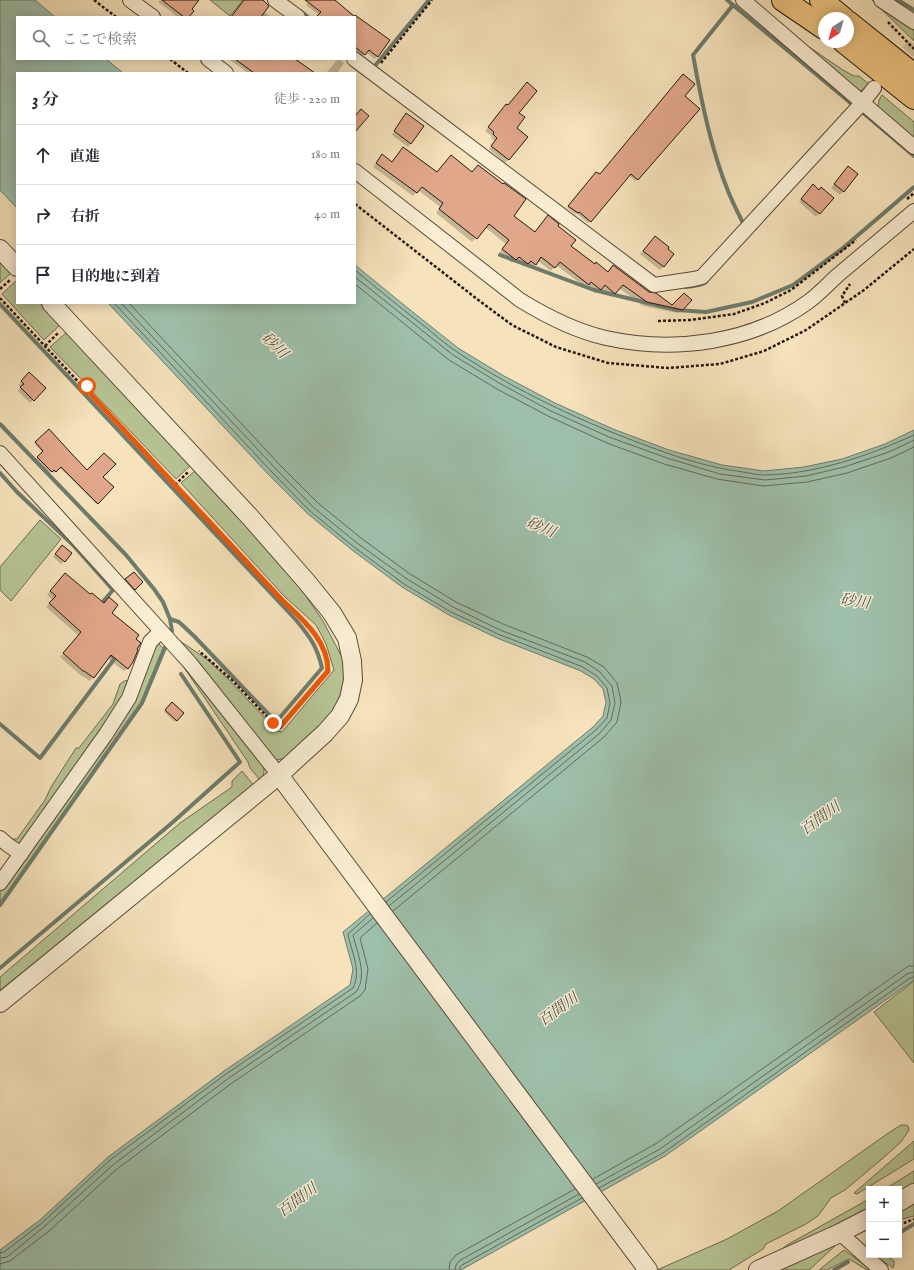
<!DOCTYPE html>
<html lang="ja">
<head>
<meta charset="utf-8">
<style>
	body { margin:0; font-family:"IM FELL English","Noto Serif JP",serif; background:#f2f2f3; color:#2b2b33 }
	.controls { position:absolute; right:12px; bottom:12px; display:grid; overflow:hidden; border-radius:0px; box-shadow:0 2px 10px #0003 }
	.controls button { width:36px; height:36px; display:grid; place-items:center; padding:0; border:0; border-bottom:1px solid #e1e1e2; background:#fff; color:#2b2b33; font:20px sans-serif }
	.compass { position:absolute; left:818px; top:12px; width:36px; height:36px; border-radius:50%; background:#fff; box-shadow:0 2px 10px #0003; rotate:217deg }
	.stop { position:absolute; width:12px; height:12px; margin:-9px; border:3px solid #ea580c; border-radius:50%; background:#fff }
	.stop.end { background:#ea580c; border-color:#fff; box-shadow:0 1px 4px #0008 }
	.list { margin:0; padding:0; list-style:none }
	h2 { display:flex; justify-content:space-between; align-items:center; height:52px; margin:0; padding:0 16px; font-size:17px }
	h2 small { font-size:13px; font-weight:400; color:#7c7c81 }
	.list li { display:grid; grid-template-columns:26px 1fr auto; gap:12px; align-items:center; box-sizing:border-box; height:60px; padding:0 16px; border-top:1px solid #e1e1e2 }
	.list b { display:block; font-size:15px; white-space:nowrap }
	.list em { font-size:13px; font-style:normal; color:#7c7c81 }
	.icon { flex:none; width:22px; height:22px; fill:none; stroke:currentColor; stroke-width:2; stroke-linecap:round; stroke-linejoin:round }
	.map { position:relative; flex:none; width:914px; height:1270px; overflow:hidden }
	.search { position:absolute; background:#fff; box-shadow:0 2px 10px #0003; left:16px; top:16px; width:340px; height:44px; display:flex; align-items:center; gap:10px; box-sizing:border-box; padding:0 14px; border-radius:0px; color:#7c7c81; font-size:15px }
	.panel { position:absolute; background:#fff; box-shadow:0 2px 10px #0003; left:16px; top:72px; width:340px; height:232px; border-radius:0px }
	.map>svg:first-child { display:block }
</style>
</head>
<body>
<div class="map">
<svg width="914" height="1270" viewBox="0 0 914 1270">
	<rect width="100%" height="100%" fill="#f6e3bc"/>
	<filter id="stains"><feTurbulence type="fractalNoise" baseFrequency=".005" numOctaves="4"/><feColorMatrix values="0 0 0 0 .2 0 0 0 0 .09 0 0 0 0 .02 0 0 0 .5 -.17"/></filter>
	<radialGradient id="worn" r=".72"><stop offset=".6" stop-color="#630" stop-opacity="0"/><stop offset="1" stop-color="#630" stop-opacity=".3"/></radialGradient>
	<!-- green -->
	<g fill="#b7c595" stroke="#6e6e52">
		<polygon points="210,0 243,0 230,16"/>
		<polygon points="872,0 914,31 914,41"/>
		<path d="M790 34 843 70 854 76H859L870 85C865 89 862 92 856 90Z"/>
		<polygon points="882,95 914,122 914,139 878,107 879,100"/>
		<polygon points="0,262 11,273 0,283"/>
		<polygon points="17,280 17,303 40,303 60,325 44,340 2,294"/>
		<polygon points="67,332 191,465 176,479 90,389 94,384 89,380 85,383 50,347"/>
		<polygon points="196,470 292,576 323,621 343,659 345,669 344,686 338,701 330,715 287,758 276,760 180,641 208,660 229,680 267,720 277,731 282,732 334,670 326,644 316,625 284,596 181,483"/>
		<polygon points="40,520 61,539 11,601 0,590 0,567"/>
		<polygon points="157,643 160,645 163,648 141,702 0,903 0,888"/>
		<path d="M183 664 262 761C264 769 266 773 260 780L250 768 248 762 183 666Z"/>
		<polygon points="126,680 129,687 128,691 22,843 15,844 10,839 17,839 45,800 51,787 76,748 79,748 113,704 120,684"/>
		<polygon points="242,771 254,786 0,994 0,977 180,823 232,787 232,781"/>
		<polygon points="914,981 914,1063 874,1012"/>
		<polygon points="901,1125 905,1125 908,1126 909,1130 901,1142 882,1159 845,1190 831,1198 818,1216 806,1224 766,1244 763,1249 729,1270 657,1270 727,1239 778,1211 887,1134"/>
		<polygon points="914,1141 914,1159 857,1194 854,1193"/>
		<polygon points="914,1171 914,1185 899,1194 899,1189 885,1189"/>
		<polygon points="869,1199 869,1211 778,1252 787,1245"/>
		<polygon points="914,1202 914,1216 899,1220 899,1211"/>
		<polygon points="835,1246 809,1270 779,1270 825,1249"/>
		<polygon points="844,1250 870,1269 867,1270 849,1259 827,1270 819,1270"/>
		<polygon points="874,1255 886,1255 894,1261 894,1265 893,1268"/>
	</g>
	<!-- water -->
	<g fill="#9ebfaa" stroke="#6d7c6c">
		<polygon points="0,0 35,0 55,17 17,17 17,59 106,59 123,73 17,73 17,208 0,190"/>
		<polygon points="355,265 404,305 458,348 504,376 555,403 613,429 669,450 722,465 764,471 804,467 842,459 885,444 914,430 914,980 665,1156 461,1270 0,1270 0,1250 40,1220 108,1157 224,1071 350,985 353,969 343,932 593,727 603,716 606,702 603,689 594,679 581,671 497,638 449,615 402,587 352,550 308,514 268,474 108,303 355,303"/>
	</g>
	<!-- shadow -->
	<g fill="#0003">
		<polygon points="160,0 198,0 191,10 188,17 178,17 158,2"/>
		<polygon points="245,0 260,0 264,12 271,17 232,17"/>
		<polygon points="310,0 330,0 349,13 350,12 389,41 375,59 366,52 362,57 355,52 355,17 317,17 319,15 306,5"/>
		<polygon points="229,59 298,59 296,61 313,73 248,73"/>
		<polygon points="338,59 344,63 337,73 326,73"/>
		<polygon points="684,96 698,109 635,181 629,175 588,223 576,213 575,214 567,208 596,173 600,176"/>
		<polygon points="508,106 518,113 516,128 526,137 505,163 489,149 495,141 491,138 492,136 485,131 503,108"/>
		<polygon points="406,114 423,126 408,147 392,135"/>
		<polygon points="379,159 437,173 512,216 534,233 557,226 570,246 607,273 648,293 672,306 690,300 678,313 643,306 619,288 611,297 601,289 596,293 587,285 585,287 556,265 551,271 538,261 532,268 527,264 524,267 515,260 512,263 499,253 506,244 485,227 472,242 436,213 440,207 418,190 413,196 373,167"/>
		<polygon points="845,171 857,175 840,195 831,188"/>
		<polygon points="810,189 819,191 832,198 816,217 799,202"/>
		<polygon points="655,237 673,255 660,270 640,254"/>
		<polygon points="30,373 45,388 30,403 18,391 21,387 18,385"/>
		<polygon points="49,430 87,471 102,477 112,487 96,504 59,467 54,473 52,471 50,473 36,459 43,453 35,444"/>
		<polygon points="59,549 64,561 61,564 53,557"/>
		<polygon points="134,573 142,582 133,590 125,581"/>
		<polygon points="62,578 111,613 134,639 128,668 124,671 107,658 90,681 79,674 60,657 79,636 46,607 53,600 47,595"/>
		<polygon points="172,704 183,713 175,722 164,712"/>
	</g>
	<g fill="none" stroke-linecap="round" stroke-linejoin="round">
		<!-- shore -->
		<g stroke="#616b5c" stroke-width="1">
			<path d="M355 270C379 290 403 310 428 329 437 337 447 345 457 352 518 392 584 423 653 448 682 459 712 468 743 472 750 473 757 475 765 475 816 474 868 456 914 435"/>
			<polyline points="355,277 453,355 499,383 551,411 609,437 667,458 720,474 765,480 806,476 844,467 889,452 914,440"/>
			<polyline points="355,284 449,360 497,389 548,416 607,443 664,464 717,479 763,486 807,482 847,473 891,458 914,447"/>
			<polyline points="114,303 271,471 310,511 354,547 404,584 451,612 498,634 583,667 597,676 607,688 610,703 607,718 596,730 386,902"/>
			<polyline points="121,303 275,468 313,507 357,543 407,579 453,607 500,630 585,662 600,672 612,686 615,703 611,720 599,734 389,906"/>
			<polyline points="129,303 279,464 318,503 361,538 410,574 456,602 503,624 587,657 604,667 617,683 621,702 617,722 604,737 393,911"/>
			<polyline points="593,1179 657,1143 904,969 909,966 914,966"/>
			<polyline points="596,1184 660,1149 907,974 914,972"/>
			<polyline points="599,1188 663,1153 910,978 914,977"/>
			<path d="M0 1253 4 1252 42 1223 110 1160 226 1074 353 988C362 971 351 951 348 934L370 914"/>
			<path d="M0 1258 7 1257 45 1226 114 1164 229 1078 356 992C368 976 357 952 353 935L373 918"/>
			<polyline points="0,1264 10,1261 49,1231 117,1169 232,1083 360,996 365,990 368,969 360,938 377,923"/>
			<polyline points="449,1270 450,1262 456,1255 575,1189"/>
			<polyline points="455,1270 456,1265 459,1261 579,1194"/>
			<polyline points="460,1270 460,1267 462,1265 582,1198"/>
		</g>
		<!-- stream -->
		<g stroke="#6d7c6c" stroke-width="4">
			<polyline points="727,0 853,105"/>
			<polyline points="898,0 914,10"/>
			<path d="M733 5 693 55C701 99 711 149 728 191 732 201 737 211 742 221L744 223"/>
			<polyline points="300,11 308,17"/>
			<polyline points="374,67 429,0"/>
			<polyline points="861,111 914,156"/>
			<polyline points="500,255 594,290 677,310 706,312 752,302 793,285 843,248 914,187"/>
			<path d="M686 287C693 286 701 286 706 282"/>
			<path d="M0 304 296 620C310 637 317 646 322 668L276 722 194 636 179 622 170 619"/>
			<polyline points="0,424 126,555 154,589 163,602 170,619 172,631 142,703 0,905"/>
			<polyline points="0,473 17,492 73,545 113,590 100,605"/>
			<polyline points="0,724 40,758 115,658 111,655"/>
			<polyline points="0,968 173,822 240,762 181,674"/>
			<polyline points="899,1233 914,1224"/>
			<polyline points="834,1270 848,1262"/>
		</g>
	</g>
	<!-- building -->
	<g fill="#e1a78a" stroke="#24170f">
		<polygon points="162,0 199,0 192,9 194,11 189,17 184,17"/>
		<polygon points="244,0 263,0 269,6 261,17 231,17"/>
		<polygon points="305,0 335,0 355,17 355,15 390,40 378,57 369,50 365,55 355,47 355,17 316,17 321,12"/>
		<polygon points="235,59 295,59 315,73 254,73"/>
		<polygon points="683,74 695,84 685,96 700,109 638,180 631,174 591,222 579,212 578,213 568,206 596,172 600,174"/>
		<polygon points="527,82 537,91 519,113 525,117 517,128 528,137 509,160 491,146 497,138 493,134 494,132 488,127 506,104 508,105"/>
		<polygon points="361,109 369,116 355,132 355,116"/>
		<polygon points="406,113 424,126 411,144 394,131"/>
		<polygon points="403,147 437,172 451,155 472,172 478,165 503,184 504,183 526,199 514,216 535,232 548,215 559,224 558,226 576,240 571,246 595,264 596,262 608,272 613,265 649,292 656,293 672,305 684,293 692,300 683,310 647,302 623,285 615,294 605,285 601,290 591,282 589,285 560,262 555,268 541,257 536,265 531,261 528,264 519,257 516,260 502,249 509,240 489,224 477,239 439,209 443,203 422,187 417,193 376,163 382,154 392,162"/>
		<polygon points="848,166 858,174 844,192 834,184"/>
		<polygon points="813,184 819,190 821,187 834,198 820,214 801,199"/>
		<polygon points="655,236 669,247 668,249 674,254 664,267 643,251"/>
		<polygon points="29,372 46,388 34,401 20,387 24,384 21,381"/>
		<polygon points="49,429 71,453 87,470 104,453 116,464 103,477 114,487 98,504 61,467 56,472 54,470 52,472 37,457 43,451 35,442"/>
		<polygon points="62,545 72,553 65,562 55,554"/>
		<polygon points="134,572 143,582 135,590 125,579"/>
		<polygon points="65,573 90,594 92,593 104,603 109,597 118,605 112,613 139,635 136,639 141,643 137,649 138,650 133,662 128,669 111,655 94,678 84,671 83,671 63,653 81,632 49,603 56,596 50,591"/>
		<polygon points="172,702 184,713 177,721 165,710"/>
	</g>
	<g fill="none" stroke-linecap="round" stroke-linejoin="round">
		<!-- minor-tunnel -->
		<polyline stroke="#d6c4a2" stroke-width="14" stroke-dasharray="14 7" stroke-linecap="butt" points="893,67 914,45"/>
		<defs>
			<g id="minor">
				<polyline points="130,0 153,17"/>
				<polyline points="275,0 298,17"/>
				<polyline points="743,0 914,147"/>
				<polyline points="881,0 914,22"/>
				<polyline points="208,59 226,73"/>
				<polyline points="354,59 654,285 694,279 702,277 863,102 874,88"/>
				<path d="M355 171 520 300C546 316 575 331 606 338 674 353 751 343 808 302 819 294 828 284 838 275 863 254 889 232 914 211"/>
				<polyline points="0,453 190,663 279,775"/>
				<polyline points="0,838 8,845 21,854"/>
				<polyline points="0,883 106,734 129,698 150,642 160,632"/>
				<polyline points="840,1233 881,1270"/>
			</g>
			<g id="tertiary">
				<polyline points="0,249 17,267"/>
				<polyline points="279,775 648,1270"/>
				<polyline points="0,1003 279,775 325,733 340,716 349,699 353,680 352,661 347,638 332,613 306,581 250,517 51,303"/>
				<polyline points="899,1202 914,1193"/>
				<polyline points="758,1270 840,1233 869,1218"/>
			</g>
			<g id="trunk">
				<polyline points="783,0 824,28"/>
				<polyline points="821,0 843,18"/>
				<polyline points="848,22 914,75"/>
				<polyline points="844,42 914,98"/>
			</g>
		</defs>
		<!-- minor casing -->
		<use href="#minor" stroke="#584a3a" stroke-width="16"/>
		<!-- tertiary casing -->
		<use href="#tertiary" stroke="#584a3a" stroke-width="20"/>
		<!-- trunk casing -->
		<use href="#trunk" stroke="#24170f" stroke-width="24"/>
		<!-- path -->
		<g stroke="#24170f" stroke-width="2.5" stroke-dasharray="3 2" stroke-linecap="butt">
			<polyline points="94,0 116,17"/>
			<polyline points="888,22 914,49"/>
			<polyline points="170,59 188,73"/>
			<polyline points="381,63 432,0"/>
			<polyline points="907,199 914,193"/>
			<polyline points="355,204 477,299 512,325 556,347 608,363 668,368 720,364 764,351 806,330 864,290 914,249"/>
			<polyline points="0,289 10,280"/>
			<path d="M0 298 282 600C302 620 328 640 328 671L280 727 273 723 232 680 199 651"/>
			<polyline points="845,303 842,296 850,284"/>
			<polyline points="658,321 690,320 734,314 765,303 791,290 856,240"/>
			<polyline points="45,346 58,333"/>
			<polyline points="85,388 93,382"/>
			<polyline points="175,485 188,472"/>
			<polyline points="899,1225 914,1219"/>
		</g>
		<!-- minor -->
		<use href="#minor" stroke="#f9edd3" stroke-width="14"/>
		<!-- tertiary -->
		<use href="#tertiary" stroke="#f9edd3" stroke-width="18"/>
		<!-- trunk -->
		<use href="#trunk" stroke="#ebc27e" stroke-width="22"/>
	</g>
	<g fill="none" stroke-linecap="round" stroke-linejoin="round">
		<!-- route -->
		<path stroke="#ea580c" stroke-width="5" d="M87 386 85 388 282 600C302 619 328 640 328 671L280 727 273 723"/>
	</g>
	<g text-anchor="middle" stroke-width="3" stroke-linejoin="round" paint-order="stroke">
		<!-- water labels -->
		<g font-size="15" font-style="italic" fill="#4f5245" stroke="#f9edd3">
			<text transform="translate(275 345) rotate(45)" y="5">砂川</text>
			<text transform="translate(541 527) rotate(23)" y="5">砂川</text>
			<text transform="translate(855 601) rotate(8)" y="5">砂川</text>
			<text transform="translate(820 818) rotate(-36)" y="5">百間川</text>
			<text transform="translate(558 1009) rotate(-36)" y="5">百間川</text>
			<text transform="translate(297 1200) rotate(-37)" y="5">百間川</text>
		</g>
	</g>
	<rect width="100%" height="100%" filter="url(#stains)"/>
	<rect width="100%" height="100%" fill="url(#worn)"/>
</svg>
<div class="controls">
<button>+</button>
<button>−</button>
</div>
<svg class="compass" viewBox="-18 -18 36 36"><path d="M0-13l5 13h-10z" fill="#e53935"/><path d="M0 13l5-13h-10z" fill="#7c7c81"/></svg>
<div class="stop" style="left:87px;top:386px"></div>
<div class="stop end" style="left:273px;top:723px"></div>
<div class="search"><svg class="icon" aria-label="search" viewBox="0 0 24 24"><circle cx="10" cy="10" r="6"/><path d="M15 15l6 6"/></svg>ここで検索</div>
<section class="panel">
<h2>3 分<small>徒歩 · 220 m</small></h2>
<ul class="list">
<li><svg class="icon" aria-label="ahead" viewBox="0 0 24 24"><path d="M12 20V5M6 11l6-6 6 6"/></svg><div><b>直進</b></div><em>180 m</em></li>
<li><svg class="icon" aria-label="right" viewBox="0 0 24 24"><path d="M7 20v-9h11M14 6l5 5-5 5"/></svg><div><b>右折</b></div><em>40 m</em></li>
<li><svg class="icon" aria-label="arrive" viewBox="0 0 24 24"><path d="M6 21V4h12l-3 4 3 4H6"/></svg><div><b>目的地に到着</b></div></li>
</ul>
</section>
</div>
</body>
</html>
